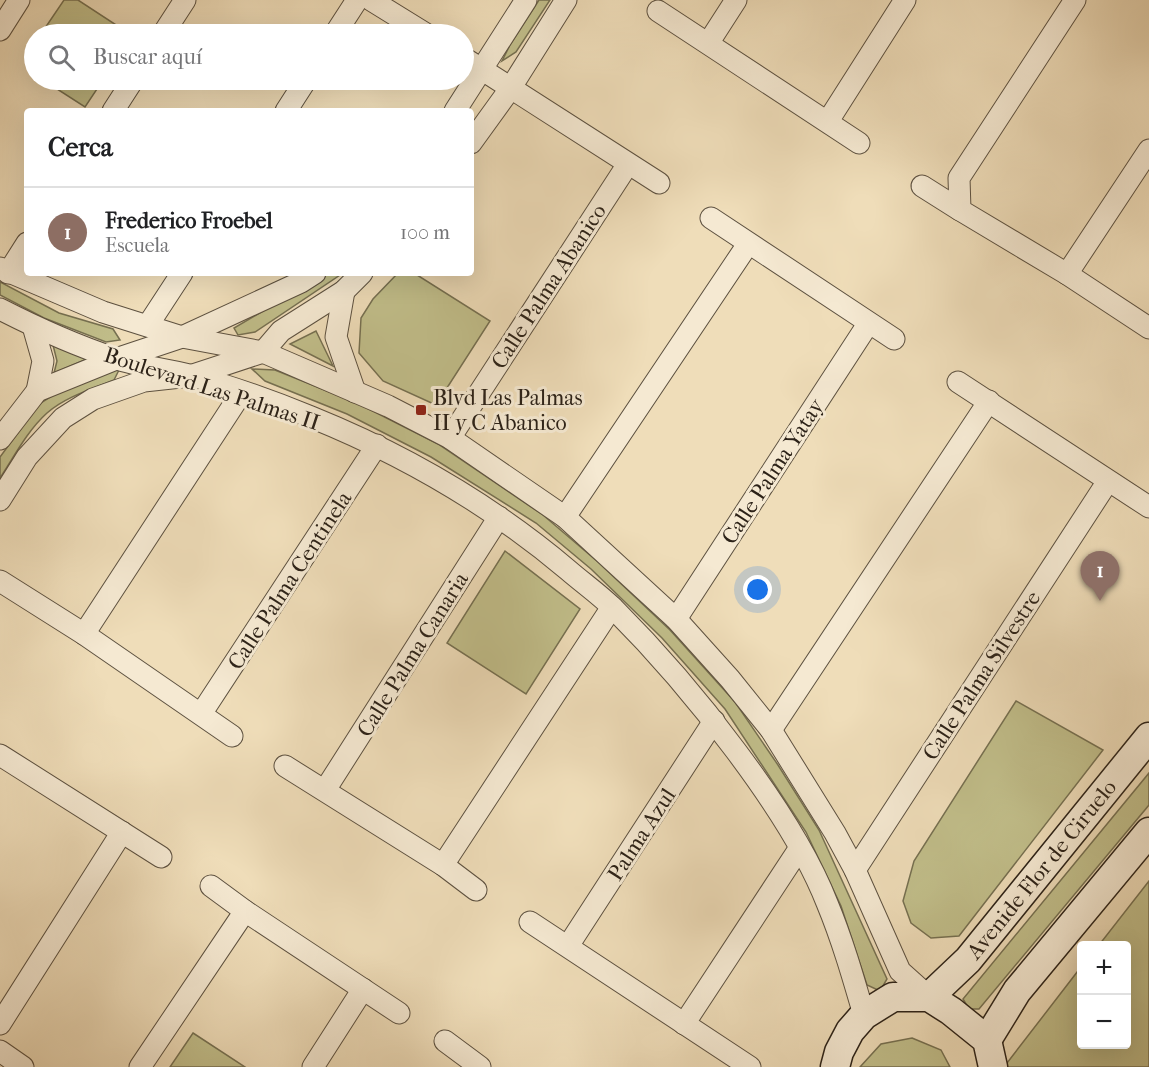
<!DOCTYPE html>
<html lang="es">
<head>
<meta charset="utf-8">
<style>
	body { margin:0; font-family:"IM FELL French Canon",serif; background:#f2f2f2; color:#202124 }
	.controls { position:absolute; right:18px; bottom:18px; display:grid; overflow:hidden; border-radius:6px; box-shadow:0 6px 24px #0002 }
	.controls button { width:54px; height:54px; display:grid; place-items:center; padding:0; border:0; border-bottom:2px solid #e0e0e0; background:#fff; color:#202124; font:30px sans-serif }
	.you { position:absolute; left:758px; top:590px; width:21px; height:21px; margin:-15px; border:4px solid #fff; border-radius:50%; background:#1a73e8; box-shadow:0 0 0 9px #1a73e833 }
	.badge { display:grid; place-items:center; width:39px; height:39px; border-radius:50%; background:#ea580c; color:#fff; font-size:20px; font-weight:700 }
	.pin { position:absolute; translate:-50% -50px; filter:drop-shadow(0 2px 3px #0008) }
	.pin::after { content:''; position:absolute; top:32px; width:21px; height:18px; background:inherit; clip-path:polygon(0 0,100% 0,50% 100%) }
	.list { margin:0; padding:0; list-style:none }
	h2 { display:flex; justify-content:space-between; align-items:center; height:78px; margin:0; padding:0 24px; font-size:26px }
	h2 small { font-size:20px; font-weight:400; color:#757577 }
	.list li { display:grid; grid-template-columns:39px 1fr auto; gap:18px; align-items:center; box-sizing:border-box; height:90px; padding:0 24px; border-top:2px solid #e0e0e0 }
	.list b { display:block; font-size:22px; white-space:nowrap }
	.list p { margin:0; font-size:20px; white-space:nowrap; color:#757577 }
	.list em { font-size:20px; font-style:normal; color:#757577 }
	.icon { flex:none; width:33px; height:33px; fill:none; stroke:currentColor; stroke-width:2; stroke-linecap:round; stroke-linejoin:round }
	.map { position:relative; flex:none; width:1149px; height:1067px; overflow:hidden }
	.search { position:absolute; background:#fff; box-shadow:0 6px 24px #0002; left:24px; top:24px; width:450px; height:66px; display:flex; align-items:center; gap:15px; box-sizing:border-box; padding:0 21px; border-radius:33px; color:#757577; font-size:22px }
	.panel { position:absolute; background:#fff; box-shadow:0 6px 24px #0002; left:24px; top:108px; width:450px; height:168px; border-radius:6px }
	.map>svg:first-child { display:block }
</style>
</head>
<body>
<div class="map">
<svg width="1149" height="1067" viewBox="0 0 1149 1067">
	<rect width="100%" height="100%" fill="#efddb9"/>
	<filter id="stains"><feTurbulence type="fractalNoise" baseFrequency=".00333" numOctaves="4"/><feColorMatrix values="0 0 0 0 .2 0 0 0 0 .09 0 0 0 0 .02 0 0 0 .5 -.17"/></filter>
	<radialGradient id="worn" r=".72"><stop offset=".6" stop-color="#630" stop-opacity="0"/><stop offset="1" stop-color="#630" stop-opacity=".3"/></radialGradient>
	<!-- green -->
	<g fill="#c1be8a" stroke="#767051" stroke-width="1.5">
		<polygon points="64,0 78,0 130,34 41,34"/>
		<polygon points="539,0 550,0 516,52 502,61 510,45"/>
		<polygon points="43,80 103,80 85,107"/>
		<polygon points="328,273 343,273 255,332 238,335 234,328"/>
		<polygon points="398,273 414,273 490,321 436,405 383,381 359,353 361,318 373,299"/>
		<polygon points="0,282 59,313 113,329 120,340 106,342 44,318 0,295"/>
		<polygon points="316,331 333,366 290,344"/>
		<polygon points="53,345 87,359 54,373 57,361"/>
		<path d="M120 368 114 380C92 389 65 397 47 413 27 431 14 457 0 478V457L39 404 63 389Z"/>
		<polygon points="252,369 275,370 357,403 438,444 543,515 598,562 670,630 735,702 778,765 819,830 887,979 880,991 867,985 841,906 806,832 725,709 662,638 591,569 536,523 431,457 347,414 265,381"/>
		<polygon points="505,551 580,609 526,694 447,643"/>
		<polygon points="1016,701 1103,750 959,936 931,938 911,923 903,901 914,861"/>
		<polygon points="1149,773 1149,805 979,1009 969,1009 963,999"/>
		<polygon points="1149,881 1149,1067 1007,1067 1007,1063 1081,967 1082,1044 1126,1044 1126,946 1099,945"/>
		<polygon points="193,1033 245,1067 170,1067"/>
		<polygon points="912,1038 941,1050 950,1067 860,1067 881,1044"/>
	</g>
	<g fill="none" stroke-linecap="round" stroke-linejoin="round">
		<defs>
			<g id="minor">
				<polyline points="371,0 426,34"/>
				<polyline points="1075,0 959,178 960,210 1067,274 1149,328"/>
				<polyline points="658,11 859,143"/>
				<polyline points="0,30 19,0"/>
				<polyline points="163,34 185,0"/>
				<polyline points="335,34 357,0"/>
				<polyline points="709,42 736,0"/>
				<polyline points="464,58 659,183"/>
				<polyline points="113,111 133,80"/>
				<polyline points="286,111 306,80"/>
				<polyline points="455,111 526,0"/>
				<polyline points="828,121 905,0"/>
				<polyline points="471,143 510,89 566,0"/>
				<polyline points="922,186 960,210"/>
				<polyline points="711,218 894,339"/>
				<polyline points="0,268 103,312 182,337 263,352 388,406 450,438 565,517 676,619 730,679 771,730 835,833 855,870 900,971 929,997"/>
				<polyline points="8,273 27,243"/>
				<polyline points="1067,274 1149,150"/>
				<polyline points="344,291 336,337 355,392"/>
				<path d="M0 309C37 328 75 345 114 358 138 366 164 369 189 375 230 386 272 401 311 417 405 455 491 505 568 570 583 583 600 595 613 608 658 653 699 701 736 751 769 795 807 852 827 903 842 939 853 977 864 1015"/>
				<polyline points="148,325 182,273"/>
				<polyline points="33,326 43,361 37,391"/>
				<polyline points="958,382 1149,507"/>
				<polyline points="450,438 628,164"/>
				<polyline points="0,439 37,391 116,359 182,337 301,282 315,273"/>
				<polyline points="0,500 27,457 63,418 93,399 144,381 190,376 263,352 281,331 344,291 362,273"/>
				<polyline points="565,517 748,244"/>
				<polyline points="0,581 84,634 232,736"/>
				<polyline points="676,619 868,324"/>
				<polyline points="84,634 242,392"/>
				<polyline points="201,714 377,445"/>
				<polyline points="771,730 989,401"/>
				<polyline points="0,755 161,857"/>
				<polyline points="285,766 443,865 476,890"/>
				<polyline points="325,790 499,517"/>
				<polyline points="443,865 612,607"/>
				<polyline points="855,870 1108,481"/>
				<polyline points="211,886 245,911 399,1013"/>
				<polyline points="530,922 750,1067"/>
				<polyline points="568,946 714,721"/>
				<polyline points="0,1024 122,832"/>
				<polyline points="684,1024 799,849"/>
				<polyline points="445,1041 480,1067"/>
				<polyline points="0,1051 23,1067"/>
				<polyline points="140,1067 245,911"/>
				<polyline points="313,1067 363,989"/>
			</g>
			<g id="secondary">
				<polyline points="929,997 968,960 1149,737"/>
				<polyline points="987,1040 1017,991 1149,832"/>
				<polyline points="835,1067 839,1052 850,1031 864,1015 893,997 929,997 951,1011 987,1040 993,1067"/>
			</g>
		</defs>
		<!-- minor casing -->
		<use href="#minor" stroke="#5d5140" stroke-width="23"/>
		<!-- secondary casing -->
		<use href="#secondary" stroke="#2c2218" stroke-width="31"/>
		<!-- minor -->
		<use href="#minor" stroke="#f5e9d2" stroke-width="21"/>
		<!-- secondary -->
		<use href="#secondary" stroke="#f5e9d2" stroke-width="28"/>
	</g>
	<!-- markers -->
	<rect fill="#8f2418" stroke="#f5e9d2" stroke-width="2" x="415" y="404" width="12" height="12" rx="3"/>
	<g text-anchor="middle" stroke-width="6" stroke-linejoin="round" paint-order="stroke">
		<!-- street labels -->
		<g font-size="22" fill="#2c2218" stroke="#f5e9d2">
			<text transform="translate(548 286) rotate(-57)" y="8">Calle Palma Abanico</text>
			<text transform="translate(212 388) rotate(18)" y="8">Boulevard Las Palmas II</text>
			<text transform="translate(772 471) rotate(-57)" y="8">Calle Palma Yatay</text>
			<text transform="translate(289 580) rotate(-57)" y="8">Calle Palma Centinela</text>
			<text transform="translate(412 654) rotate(-58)" y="8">Calle Palma Canaria</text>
			<text transform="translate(981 675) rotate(-57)" y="8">Calle Palma Silvestre</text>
			<text transform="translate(641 834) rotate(-57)" y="8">Palma Azul</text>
			<text transform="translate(1041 869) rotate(-51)" y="8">Avenide Flor de Ciruelo</text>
		</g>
		<!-- poi labels -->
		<g font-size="22" fill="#2c2218" stroke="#f5e9d2" text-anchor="start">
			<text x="433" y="405">Blvd Las Palmas<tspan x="433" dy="25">II y C Abanico</tspan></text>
		</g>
	</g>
	<rect width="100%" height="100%" filter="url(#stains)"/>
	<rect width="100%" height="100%" fill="url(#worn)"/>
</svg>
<div class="controls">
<button>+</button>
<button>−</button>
</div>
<div class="you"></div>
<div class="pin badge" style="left:1100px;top:601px;background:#8d6e63">1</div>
<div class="search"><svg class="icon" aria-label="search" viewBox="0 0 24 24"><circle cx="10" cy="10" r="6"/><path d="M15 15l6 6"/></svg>Buscar aquí</div>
<section class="panel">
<h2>Cerca<small></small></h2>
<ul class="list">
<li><span class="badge" style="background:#8d6e63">1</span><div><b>Frederico Froebel</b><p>Escuela</p></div><em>100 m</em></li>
</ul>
</section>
</div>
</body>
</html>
